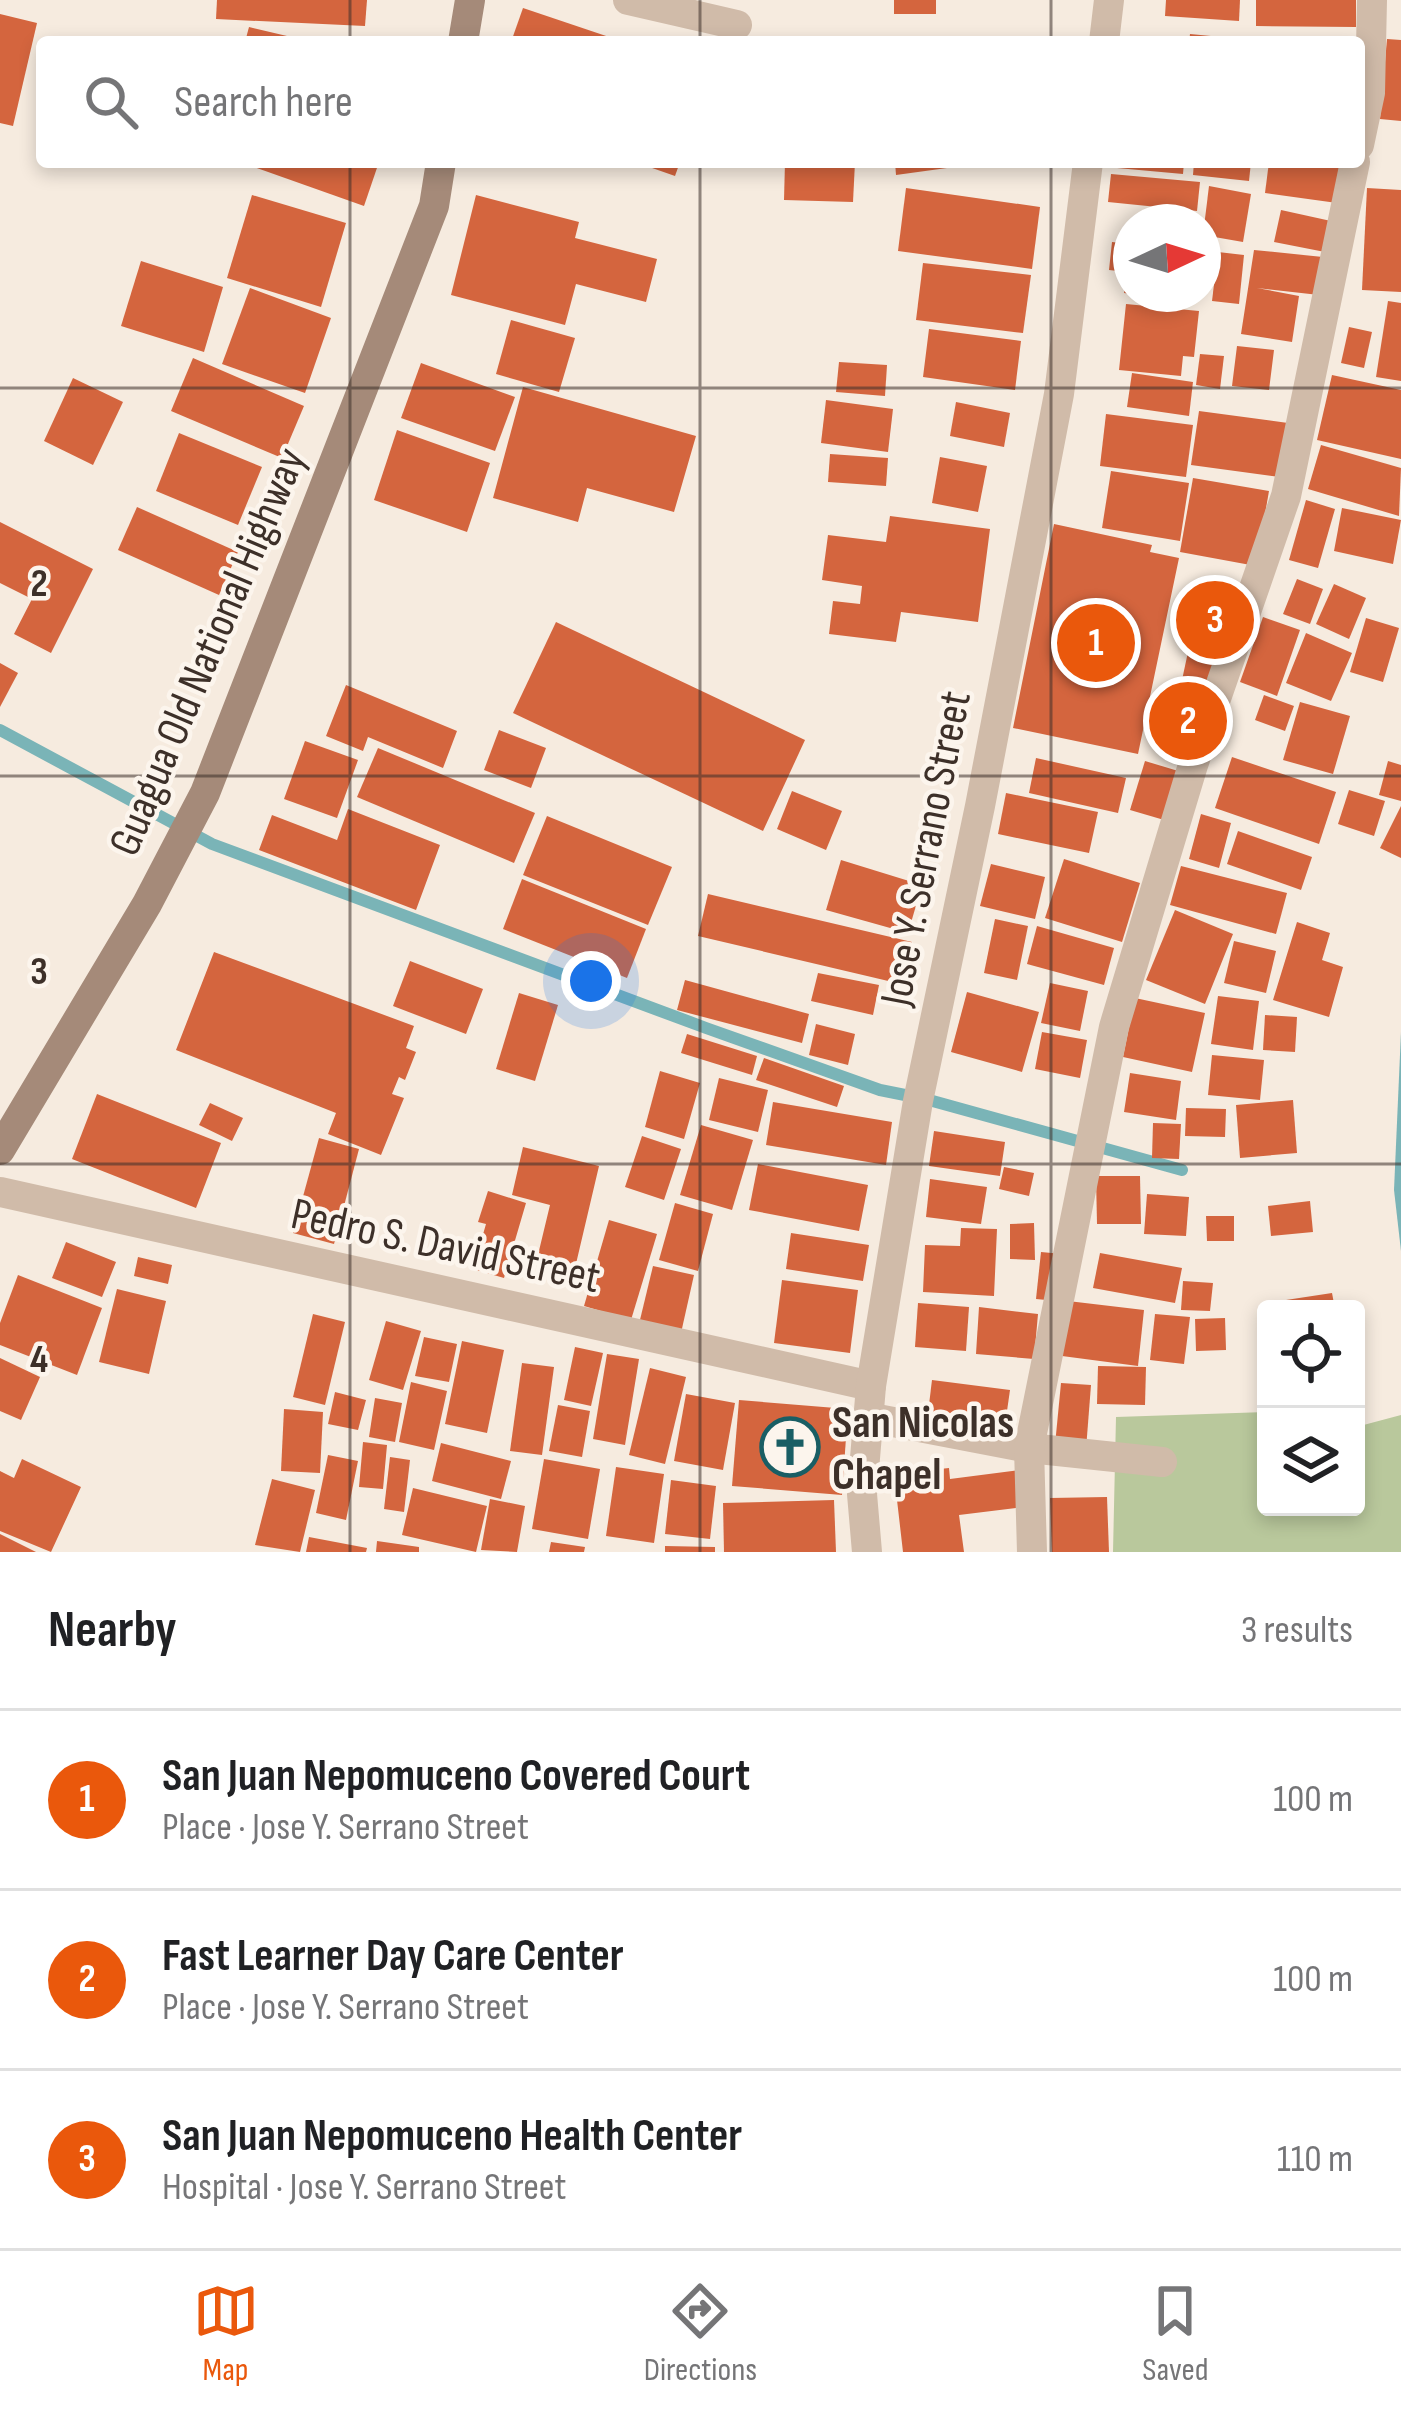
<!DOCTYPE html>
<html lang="en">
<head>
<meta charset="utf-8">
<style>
	body { margin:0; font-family:"Sofia Sans Condensed",sans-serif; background:#f2f2f2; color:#202124 }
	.controls { position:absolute; right:36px; bottom:36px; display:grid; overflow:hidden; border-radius:12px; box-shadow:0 6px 18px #0003 }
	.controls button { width:108px; height:108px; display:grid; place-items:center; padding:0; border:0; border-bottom:3px solid #e0e0e0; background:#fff; color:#202124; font:60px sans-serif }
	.compass { position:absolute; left:1113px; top:204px; width:108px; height:108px; border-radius:50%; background:#fff; box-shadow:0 6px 18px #0003; rotate:86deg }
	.you { position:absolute; left:591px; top:981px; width:42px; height:42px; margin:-30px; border:9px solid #fff; border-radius:50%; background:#1a73e8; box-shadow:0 0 0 18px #1a73e833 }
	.badge { display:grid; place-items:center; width:78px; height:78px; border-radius:50%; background:#ea580c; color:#fff; font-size:39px; font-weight:700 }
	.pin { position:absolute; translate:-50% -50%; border:6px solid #fff; box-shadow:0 3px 12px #0006 }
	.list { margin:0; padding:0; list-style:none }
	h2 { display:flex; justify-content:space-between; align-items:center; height:156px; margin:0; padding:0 48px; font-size:51px }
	h2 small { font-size:39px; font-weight:400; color:#757577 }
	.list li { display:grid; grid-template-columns:78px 1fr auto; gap:36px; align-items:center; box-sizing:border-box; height:180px; padding:0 48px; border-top:3px solid #e0e0e0 }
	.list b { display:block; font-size:45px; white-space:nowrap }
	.list p { margin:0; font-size:39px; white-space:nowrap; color:#757577 }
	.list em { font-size:39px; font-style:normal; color:#757577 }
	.icon { flex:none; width:66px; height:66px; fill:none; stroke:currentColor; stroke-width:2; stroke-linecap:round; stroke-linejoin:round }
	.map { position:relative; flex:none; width:1401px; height:1552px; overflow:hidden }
	.search { position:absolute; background:#fff; box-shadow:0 6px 18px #0003; left:36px; right:36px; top:36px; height:132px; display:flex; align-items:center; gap:30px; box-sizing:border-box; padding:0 42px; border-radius:12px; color:#757577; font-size:45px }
	.sheet { height:696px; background:#fff }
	nav { display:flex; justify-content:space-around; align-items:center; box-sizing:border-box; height:168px; border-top:3px solid #e0e0e0; background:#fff; font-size:33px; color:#757577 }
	nav a { display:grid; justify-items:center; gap:6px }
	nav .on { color:#ea580c }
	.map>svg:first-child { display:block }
</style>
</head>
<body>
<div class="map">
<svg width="1401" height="1552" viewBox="0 0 1401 1552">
	<rect width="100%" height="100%" fill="#f6ebdf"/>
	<!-- green -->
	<polygon fill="#b9c89c" points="1266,1412 1266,1507 1356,1507 1356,1427 1401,1415 1401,1552 1113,1552 1116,1417"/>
	<!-- water -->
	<polygon fill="#7ab4b7" points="1401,1032 1401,1251 1394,1190"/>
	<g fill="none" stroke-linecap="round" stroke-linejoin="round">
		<!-- stream -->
		<g stroke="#7ab4b7" stroke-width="12">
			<polyline points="0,730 212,844 706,1028 880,1090 915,1097"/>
			<polyline points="929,1100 1182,1170"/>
		</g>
	</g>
	<!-- building -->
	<g fill="#d4653e">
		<polygon points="217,0 367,0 365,26 216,19"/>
		<rect x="894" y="0" width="42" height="14"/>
		<polygon points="1166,0 1240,0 1239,21 1165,16"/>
		<polygon points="1256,0 1356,0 1356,27 1256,26"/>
		<polygon points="523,8 621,41 621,42 511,42"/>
		<polygon points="0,14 37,23 13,126 0,123"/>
		<polygon points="249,27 304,40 304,42 245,42"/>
		<polygon points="1190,34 1242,39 1242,42 1189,42"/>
		<polygon points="1387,39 1401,40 1401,121 1380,119"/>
		<polygon points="240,162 379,162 364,206"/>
		<polygon points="635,162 680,162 675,176"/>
		<polygon points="785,162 855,162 853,202 784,200"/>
		<polygon points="895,162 946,162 947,168 896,175"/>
		<polygon points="1117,162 1184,162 1183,174 1117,168"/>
		<polygon points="1194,162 1251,162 1249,181 1193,175"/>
		<polygon points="1269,162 1343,162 1337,203 1265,193"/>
		<polygon points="1111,174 1200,182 1197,211 1108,202"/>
		<polygon points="1209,186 1251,194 1243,242 1203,235"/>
		<polygon points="906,188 1040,207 1032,269 898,251"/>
		<polygon points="1367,188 1401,190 1401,292 1362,290"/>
		<polygon points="252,195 346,223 321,307 227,278"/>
		<polygon points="476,195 579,222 575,238 657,259 646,302 576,284 565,325 451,295"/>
		<polygon points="1281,210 1331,221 1325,252 1274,242"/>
		<polygon points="1112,242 1131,244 1131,294 1124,293 1127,272 1109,270"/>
		<polygon points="1254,250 1323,257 1319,295 1257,288 1299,296 1292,342 1241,334"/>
		<polygon points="1218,252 1244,255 1239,304 1212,301"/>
		<polygon points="141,261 223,287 204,352 121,326"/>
		<polygon points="923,263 1031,275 1023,333 916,320"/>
		<polygon points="250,288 331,318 305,393 222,364"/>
		<polygon points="1388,301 1401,303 1401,381 1376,377"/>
		<polygon points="1126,304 1199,311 1194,357 1183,356 1181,376 1119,370"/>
		<polygon points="511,320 575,338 559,392 496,374"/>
		<polygon points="1349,327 1372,332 1364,368 1341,363"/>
		<polygon points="929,329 1021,341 1015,390 923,377"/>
		<polygon points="1237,346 1274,350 1269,390 1232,386"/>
		<polygon points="1200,354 1224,356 1220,389 1196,385"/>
		<polygon points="193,358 304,406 282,458 171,411"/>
		<polygon points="839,362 887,365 885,396 836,392"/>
		<polygon points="421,363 515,397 495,451 401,418"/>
		<polygon points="1132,373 1193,382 1189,416 1127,407"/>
		<polygon points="1332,375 1401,390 1401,459 1317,440"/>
		<polygon points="73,378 123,402 93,465 44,441"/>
		<polygon points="523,387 696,436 674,512 587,488 578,522 493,498"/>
		<polygon points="826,400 893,409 888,452 821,443"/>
		<polygon points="956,402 1010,413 1004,447 950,436"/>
		<polygon points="1199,411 1288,423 1280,477 1191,465"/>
		<polygon points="1106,414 1193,425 1186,477 1100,466"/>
		<polygon points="397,430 490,463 467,532 374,500"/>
		<polygon points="179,433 262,467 238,525 156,491"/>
		<polygon points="1321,445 1401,468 1399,516 1308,489"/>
		<polygon points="830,454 888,458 886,486 828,482"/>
		<polygon points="940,457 987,466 978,512 932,503"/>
		<polygon points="1111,471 1189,483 1180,541 1102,528"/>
		<polygon points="1193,478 1269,491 1256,566 1180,552"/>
		<polygon points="1306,500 1335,509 1318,568 1289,560"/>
		<polygon points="137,507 238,552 219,595 118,550"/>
		<polygon points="1342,508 1401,520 1393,564 1334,551"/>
		<polygon points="890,516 990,529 978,622 901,612 896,642 829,634 833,601 860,604 862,586 822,580 828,535 886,542"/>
		<polygon points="0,522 93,569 51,653 14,634 32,599 0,583"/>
		<polygon points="1054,524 1152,545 1150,552 1179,558 1138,754 1013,728"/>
		<polygon points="1297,579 1323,589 1310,624 1283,614"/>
		<polygon points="1334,584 1366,598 1349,639 1316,624"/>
		<polygon points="1200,586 1242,595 1229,655 1188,645"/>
		<polygon points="1263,617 1300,630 1277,696 1240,682"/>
		<polygon points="1366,618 1399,628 1383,682 1350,672"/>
		<polygon points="556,622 805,740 763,831 513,713"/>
		<polygon points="1306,633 1352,653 1331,701 1286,683"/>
		<polygon points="1188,652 1217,658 1212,686 1182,680"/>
		<polygon points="0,663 18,673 0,707"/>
		<polygon points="1183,684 1208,690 1193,758 1168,752"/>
		<polygon points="346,685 457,731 443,768 368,737 363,751 326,736"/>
		<polygon points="1264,695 1294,706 1285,731 1255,720"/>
		<polygon points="1300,702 1350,716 1333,774 1283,760"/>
		<polygon points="499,730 546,748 531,788 484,770"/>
		<polygon points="305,741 358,760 337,818 284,799"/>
		<polygon points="378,748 535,813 514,863 357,797"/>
		<polygon points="1232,757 1336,792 1319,844 1215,808"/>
		<polygon points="1036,758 1126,778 1118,813 1029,793"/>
		<polygon points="1145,761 1185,773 1171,822 1130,810"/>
		<polygon points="1388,761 1401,765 1401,801 1379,795"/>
		<polygon points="1349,790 1385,801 1374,836 1338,824"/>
		<polygon points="792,791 842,811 826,850 777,829"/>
		<polygon points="1006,793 1098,812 1089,853 998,834"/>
		<polygon points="1401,806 1401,858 1380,848"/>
		<polygon points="348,809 440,845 416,910 259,850 272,815 337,840"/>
		<polygon points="1201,814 1231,823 1219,868 1189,859"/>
		<polygon points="547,816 672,867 648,925 523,875"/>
		<polygon points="1238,831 1312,857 1301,890 1227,864"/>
		<polygon points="1064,859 1140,883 1122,942 1045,918"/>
		<polygon points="841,860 922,885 908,933 826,910"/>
		<polygon points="991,864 1045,877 1035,919 980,906"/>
		<polygon points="1181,866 1287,893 1276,934 1170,905"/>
		<polygon points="522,879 646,929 627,978 503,929"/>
		<polygon points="708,894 912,942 901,984 698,936"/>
		<polygon points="1175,910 1233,934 1205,1004 1146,980"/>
		<polygon points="995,919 1028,926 1017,980 984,973"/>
		<polygon points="1297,922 1330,933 1322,960 1343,967 1329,1017 1273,1000"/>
		<polygon points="1037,926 1114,948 1104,985 1027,964"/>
		<polygon points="1234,941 1276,951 1266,993 1224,983"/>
		<polygon points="214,952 414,1026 406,1048 416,1052 405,1080 399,1077 392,1094 404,1098 381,1155 328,1134 336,1113 176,1050"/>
		<polygon points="410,961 483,989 466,1034 393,1006"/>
		<polygon points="818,973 879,985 873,1015 811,1001"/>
		<polygon points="685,980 809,1014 802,1043 677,1010"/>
		<polygon points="1050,983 1088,991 1080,1031 1041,1023"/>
		<polygon points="967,992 1039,1012 1022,1072 951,1052"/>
		<polygon points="519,993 558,1005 535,1081 496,1069"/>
		<polygon points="1218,996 1259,1001 1253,1050 1211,1044"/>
		<polygon points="1135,998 1205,1013 1192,1072 1123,1057"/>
		<polygon points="1265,1015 1297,1017 1295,1052 1263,1050"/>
		<polygon points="816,1024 855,1034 848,1065 809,1055"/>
		<polygon points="1042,1032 1087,1040 1080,1078 1035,1069"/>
		<polygon points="687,1034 757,1056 752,1075 681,1053"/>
		<polygon points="1212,1055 1264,1060 1260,1100 1208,1095"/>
		<polygon points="764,1058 844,1086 837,1107 756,1080"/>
		<polygon points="660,1071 700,1083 684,1139 645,1127"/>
		<polygon points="1130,1073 1181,1081 1176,1120 1124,1112"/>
		<polygon points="719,1078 768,1090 758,1132 709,1120"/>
		<polygon points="97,1094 221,1143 196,1208 72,1159"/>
		<polygon points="1293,1100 1297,1153 1240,1158 1236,1105"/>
		<polygon points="773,1102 892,1122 886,1165 766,1145"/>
		<polygon points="210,1103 243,1118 232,1141 199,1125"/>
		<polygon points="1186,1108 1226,1109 1225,1137 1185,1136"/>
		<polygon points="1153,1123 1181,1124 1179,1159 1152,1158"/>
		<polygon points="701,1125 753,1140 732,1210 680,1195"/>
		<polygon points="934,1131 1005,1142 1000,1176 929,1166"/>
		<polygon points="642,1136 681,1149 664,1200 625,1187"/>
		<polygon points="319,1138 359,1149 334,1244 293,1233"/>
		<polygon points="523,1147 599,1166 575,1268 537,1259 550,1205 512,1195"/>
		<polygon points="758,1164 868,1185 859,1231 749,1210"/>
		<polygon points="1004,1167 1034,1173 1029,1196 999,1189"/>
		<polygon points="1096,1176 1140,1176 1141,1224 1097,1224"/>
		<polygon points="930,1179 987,1187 981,1224 926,1217"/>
		<polygon points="488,1191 526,1203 504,1278 473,1269 486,1224 478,1222"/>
		<polygon points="1147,1194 1189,1197 1186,1236 1144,1234"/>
		<polygon points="1310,1201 1313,1232 1271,1236 1268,1206"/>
		<polygon points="675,1203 713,1214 698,1271 659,1260"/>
		<polygon points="1206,1216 1234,1216 1234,1241 1207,1241"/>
		<polygon points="609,1220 657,1234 631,1320 584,1306"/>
		<polygon points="1034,1223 1035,1260 1010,1259 1010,1224"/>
		<polygon points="961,1228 997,1229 994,1296 923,1292 925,1245 960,1246"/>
		<polygon points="791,1233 869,1245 863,1281 786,1269"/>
		<polygon points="66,1242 116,1262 102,1297 52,1278"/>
		<polygon points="1041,1252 1062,1254 1057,1301 1036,1299"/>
		<polygon points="1100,1253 1182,1268 1175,1303 1093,1288"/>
		<polygon points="138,1257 172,1265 168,1284 134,1276"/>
		<polygon points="653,1266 694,1275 681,1333 639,1324"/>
		<polygon points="18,1275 102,1308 77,1375 0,1345 0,1323"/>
		<polygon points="782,1280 858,1290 850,1353 774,1343"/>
		<polygon points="1183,1281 1213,1283 1210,1311 1181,1310"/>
		<polygon points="117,1289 166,1301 149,1374 99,1362"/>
		<polygon points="1332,1293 1335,1309 1288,1309 1286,1300"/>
		<polygon points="1068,1301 1144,1310 1138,1366 1062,1356"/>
		<polygon points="918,1303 969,1307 966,1351 915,1347"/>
		<polygon points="979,1307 1038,1314 1034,1359 976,1354"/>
		<polygon points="313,1314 345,1322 325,1405 293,1397"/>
		<polygon points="1155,1314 1190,1317 1184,1364 1150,1360"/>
		<polygon points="1225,1318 1226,1350 1196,1351 1195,1319"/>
		<polygon points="386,1321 421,1331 403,1390 369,1380"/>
		<polygon points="424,1337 457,1344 449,1382 415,1376"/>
		<polygon points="462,1341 504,1350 487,1433 445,1424"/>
		<polygon points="575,1347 603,1353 591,1406 564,1400"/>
		<polygon points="607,1354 639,1359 625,1445 593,1439"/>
		<polygon points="0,1358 40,1377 21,1420 0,1411"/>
		<polygon points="522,1363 554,1367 542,1455 510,1451"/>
		<polygon points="1098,1366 1146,1367 1145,1405 1097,1404"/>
		<polygon points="650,1368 686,1377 665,1464 629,1455"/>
		<polygon points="932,1380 1010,1390 1004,1432 927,1421"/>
		<polygon points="411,1382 447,1391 434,1450 399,1442"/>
		<polygon points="1061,1383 1091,1385 1086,1449 1055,1445"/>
		<polygon points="335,1392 366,1400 358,1430 328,1424"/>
		<polygon points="686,1394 735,1403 723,1470 674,1461"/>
		<polygon points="375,1398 402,1403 395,1442 369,1437"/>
		<polygon points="739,1400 848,1409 842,1495 732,1486"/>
		<polygon points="558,1405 590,1411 582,1457 549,1451"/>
		<polygon points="284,1409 323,1412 320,1473 281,1471"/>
		<polygon points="363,1442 387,1445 383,1489 359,1487"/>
		<polygon points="441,1443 511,1461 501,1499 432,1481"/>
		<polygon points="328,1455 358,1461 346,1520 316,1513"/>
		<polygon points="390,1457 410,1460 404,1512 384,1509"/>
		<polygon points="22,1459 81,1487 51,1552 0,1531 0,1471 14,1478"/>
		<polygon points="544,1459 600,1469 588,1539 532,1529"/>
		<polygon points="616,1467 664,1474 654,1543 606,1536"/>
		<polygon points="949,1468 950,1479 1020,1470 1024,1507 959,1515 964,1552 903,1552 894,1474"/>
		<polygon points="272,1479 315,1490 300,1552 255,1545"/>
		<polygon points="671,1480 716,1486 710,1539 665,1534"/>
		<polygon points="413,1488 487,1506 476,1552 402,1535"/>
		<polygon points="1107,1497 1109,1552 1052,1552 1050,1498"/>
		<polygon points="490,1499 525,1506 517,1552 481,1550"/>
		<polygon points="834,1500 836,1552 724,1552 723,1503"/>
		<polygon points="0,1534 36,1552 0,1552"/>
		<polygon points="309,1537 367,1548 366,1552 306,1552"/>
		<polygon points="377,1541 419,1547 419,1552 376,1552"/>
		<polygon points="551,1542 585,1547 584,1552 549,1552"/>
		<polygon points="665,1546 715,1547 715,1552 665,1552"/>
	</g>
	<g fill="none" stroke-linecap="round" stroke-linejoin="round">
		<!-- street -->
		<g stroke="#d0bba9" stroke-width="30">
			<polyline points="628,0 737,25"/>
			<polyline points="1104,42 1109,0"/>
			<polyline points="1359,145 1370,93 1372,0"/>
			<polyline points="0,1192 871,1386"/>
			<polyline points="867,1417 1029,1448 1162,1462"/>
			<polyline points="867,1552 862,1494 871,1386 918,1101 980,806 1059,394 1088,162"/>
			<polyline points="1032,1552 1029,1448 1114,1027 1193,765 1286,496 1355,162"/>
		</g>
		<!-- secondary -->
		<g stroke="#a58a79" stroke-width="30">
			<polyline points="463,42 470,0"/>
			<polyline points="0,1150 147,904 205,793 434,206 441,162"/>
		</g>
	</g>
	<!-- grid -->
	<path fill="none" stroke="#3d3029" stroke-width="3" stroke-opacity="0.55" d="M350 0V42M700 0V42M1051 0V42M350 162V1552M700 162V1552M1051 162V1552M0 388H1401M0 776H1401M0 1164H1401"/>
	<!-- icons -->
	<defs>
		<symbol id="church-ring" viewBox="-11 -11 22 22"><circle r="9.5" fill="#fcf5ed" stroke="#195e64" stroke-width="1.5"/><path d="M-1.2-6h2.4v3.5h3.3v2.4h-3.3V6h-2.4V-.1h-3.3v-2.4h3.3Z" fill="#195e64"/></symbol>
	</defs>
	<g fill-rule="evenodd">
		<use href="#church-ring" x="757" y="1414" width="66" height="66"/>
	</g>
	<g text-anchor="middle" stroke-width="9" stroke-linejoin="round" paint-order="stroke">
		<!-- street labels -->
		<g font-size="45" fill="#3d3029" stroke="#fcf5ed">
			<text transform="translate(206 651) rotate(-67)" y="16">Guagua Old National Highway</text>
			<text transform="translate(924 848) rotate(-79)" y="16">Jose Y. Serrano Street</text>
			<text transform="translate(446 1244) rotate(12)" y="16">Pedro S. David Street</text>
		</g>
		<!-- poi labels -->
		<g font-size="45" font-weight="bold" fill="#3d3029" stroke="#fcf5ed" text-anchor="start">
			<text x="832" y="1437">San Nicolas<tspan x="832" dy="52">Chapel</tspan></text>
		</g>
	</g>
	<g font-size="39" text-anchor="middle" font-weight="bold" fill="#3d3029" stroke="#fcf5ed" stroke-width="9" stroke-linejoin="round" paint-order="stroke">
		<text x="39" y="596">2</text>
		<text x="39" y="984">3</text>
		<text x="39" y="1372">4</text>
	</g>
</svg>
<div class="controls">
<button><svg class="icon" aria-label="locate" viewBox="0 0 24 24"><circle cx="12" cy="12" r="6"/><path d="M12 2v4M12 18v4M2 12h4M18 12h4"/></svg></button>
<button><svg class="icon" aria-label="layers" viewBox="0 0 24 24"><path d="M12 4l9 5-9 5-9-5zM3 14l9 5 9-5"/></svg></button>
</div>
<svg class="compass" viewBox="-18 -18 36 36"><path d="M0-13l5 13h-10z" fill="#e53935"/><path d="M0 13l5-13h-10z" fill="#757577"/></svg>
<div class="you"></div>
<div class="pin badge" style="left:1096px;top:643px">1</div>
<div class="pin badge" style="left:1188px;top:721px">2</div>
<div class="pin badge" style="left:1215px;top:620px">3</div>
<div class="search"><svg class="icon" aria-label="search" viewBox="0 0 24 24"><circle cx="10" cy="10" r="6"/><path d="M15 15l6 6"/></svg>Search here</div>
</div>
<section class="sheet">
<h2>Nearby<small>3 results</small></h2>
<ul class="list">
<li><span class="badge">1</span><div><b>San Juan Nepomuceno Covered Court</b><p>Place · Jose Y. Serrano Street</p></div><em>100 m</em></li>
<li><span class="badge">2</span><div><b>Fast Learner Day Care Center</b><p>Place · Jose Y. Serrano Street</p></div><em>100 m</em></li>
<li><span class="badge">3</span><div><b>San Juan Nepomuceno Health Center</b><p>Hospital · Jose Y. Serrano Street</p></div><em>110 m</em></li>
</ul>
</section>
<nav>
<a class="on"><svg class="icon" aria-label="map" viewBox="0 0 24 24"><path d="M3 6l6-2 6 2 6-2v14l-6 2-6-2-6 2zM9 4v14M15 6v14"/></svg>Map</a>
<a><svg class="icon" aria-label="directions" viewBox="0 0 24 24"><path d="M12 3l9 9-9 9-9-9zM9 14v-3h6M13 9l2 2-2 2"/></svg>Directions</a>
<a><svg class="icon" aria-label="saved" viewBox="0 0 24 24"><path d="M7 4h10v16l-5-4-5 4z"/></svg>Saved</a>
</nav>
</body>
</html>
